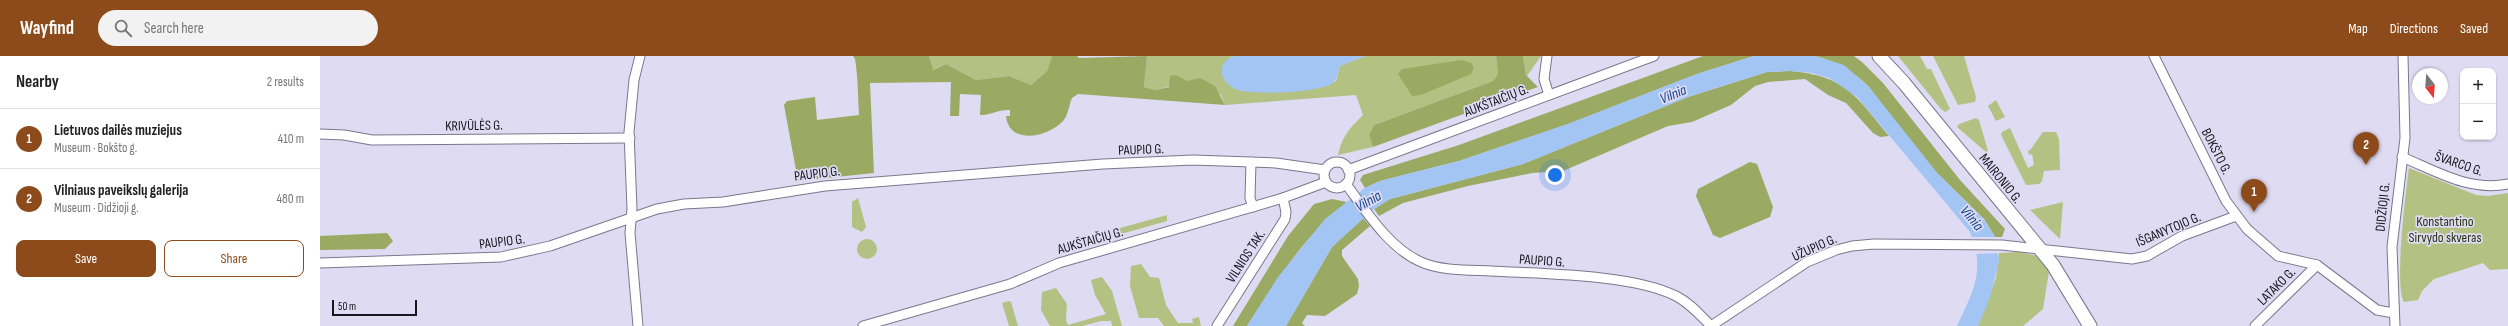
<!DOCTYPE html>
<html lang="en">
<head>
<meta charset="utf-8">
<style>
	body { margin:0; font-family:"Sofia Sans Condensed",sans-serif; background:#f2f2f2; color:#222 }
	.controls { position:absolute; right:12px; top:12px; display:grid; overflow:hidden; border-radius:8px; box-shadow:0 1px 3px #0004 }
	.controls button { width:36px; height:36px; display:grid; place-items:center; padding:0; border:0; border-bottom:1px solid #e0e0e0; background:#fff; color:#222; font:20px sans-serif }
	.compass { position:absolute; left:2092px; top:12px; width:36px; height:36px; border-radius:50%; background:#fff; box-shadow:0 1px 3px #0004; rotate:163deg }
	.scale { position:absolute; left:12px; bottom:10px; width:85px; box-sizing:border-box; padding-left:4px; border:2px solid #17151e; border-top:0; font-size:11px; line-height:14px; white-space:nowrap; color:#17151e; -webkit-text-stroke:3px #dfdbf3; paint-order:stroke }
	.you { position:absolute; left:1235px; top:119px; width:14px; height:14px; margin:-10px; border:3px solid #fff; border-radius:50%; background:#1a73e8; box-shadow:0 0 0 6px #1a73e833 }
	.badge { display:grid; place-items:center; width:26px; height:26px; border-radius:50%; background:#8d4b1b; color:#fff; font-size:13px; font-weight:700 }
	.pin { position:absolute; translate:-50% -33px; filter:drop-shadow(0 1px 2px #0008) }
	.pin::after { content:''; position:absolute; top:21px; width:14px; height:12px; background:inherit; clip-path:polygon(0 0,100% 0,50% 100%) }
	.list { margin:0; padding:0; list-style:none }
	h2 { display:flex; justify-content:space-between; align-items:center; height:52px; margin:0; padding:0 16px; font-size:17px }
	h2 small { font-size:13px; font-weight:400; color:#767676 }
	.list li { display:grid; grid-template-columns:26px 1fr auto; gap:12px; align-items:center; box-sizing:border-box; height:60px; padding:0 16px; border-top:1px solid #e0e0e0 }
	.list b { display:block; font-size:15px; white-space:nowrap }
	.list p { margin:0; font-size:13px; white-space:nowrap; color:#767676 }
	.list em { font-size:13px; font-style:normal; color:#767676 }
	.actions { display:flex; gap:8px; padding:12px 16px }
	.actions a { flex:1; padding:9px 0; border:1px solid #8d4b1b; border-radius:8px; text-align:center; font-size:14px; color:#8d4b1b }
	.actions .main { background:#8d4b1b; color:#fff }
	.icon { flex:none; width:22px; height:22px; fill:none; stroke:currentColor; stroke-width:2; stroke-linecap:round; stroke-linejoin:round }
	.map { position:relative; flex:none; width:2188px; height:270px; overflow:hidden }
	header { display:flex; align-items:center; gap:24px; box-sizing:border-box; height:56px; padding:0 20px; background:#8d4b1b; color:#fff }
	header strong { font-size:19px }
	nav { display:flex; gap:22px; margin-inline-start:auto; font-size:14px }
	.search { width:280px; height:36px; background:#f2f2f2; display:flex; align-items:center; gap:10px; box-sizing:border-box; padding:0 14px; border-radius:22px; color:#767676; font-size:15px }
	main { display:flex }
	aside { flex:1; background:#fff }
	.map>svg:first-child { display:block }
</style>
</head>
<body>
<header>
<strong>Wayfind</strong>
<div class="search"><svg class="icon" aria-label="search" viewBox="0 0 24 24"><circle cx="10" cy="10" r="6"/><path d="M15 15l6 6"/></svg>Search here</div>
<nav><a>Map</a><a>Directions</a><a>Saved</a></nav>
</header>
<main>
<aside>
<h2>Nearby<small>2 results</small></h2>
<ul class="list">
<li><span class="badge">1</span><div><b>Lietuvos dailės muziejus</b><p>Museum · Bokšto g.</p></div><em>410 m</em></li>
<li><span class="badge">2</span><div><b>Vilniaus paveikslų galerija</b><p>Museum · Didžioji g.</p></div><em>480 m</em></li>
</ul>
<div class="actions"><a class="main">Save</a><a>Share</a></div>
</aside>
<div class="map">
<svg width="2188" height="270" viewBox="0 0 2188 270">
	<rect width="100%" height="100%" fill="#dfdbf3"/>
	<!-- green -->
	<g fill="#b3c182">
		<polygon points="609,0 732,0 727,15 711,29 689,20 656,24 626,8 612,14"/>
		<path d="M827 0H915L909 2 918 34 928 35 999 32 1016 25 1020 10 1045 0H1176L1178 18 1173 25 1054 69 1049 79 1053 91 1018 99C1022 80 1030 72 1043 59L1036 39 905 49 901 39 880 22 835 34 824 31Z"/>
		<polygon points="1203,0 1221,0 1207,20 1206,19"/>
		<polygon points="1578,0 1600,0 1607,13 1611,13 1630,53 1625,56 1621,53"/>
		<polygon points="1613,0 1644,0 1656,41 1655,46 1638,49"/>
		<polygon points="1676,44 1685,61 1676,65 1668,50"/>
		<polygon points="1656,62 1659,64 1668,95 1666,96 1637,71 1639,68"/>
		<polygon points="1690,72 1708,112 1714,109 1712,98 1709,99 1708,95 1711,93 1723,76 1736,76 1739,83 1740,114 1724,115 1722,125 1719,128 1706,129 1681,79 1682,76"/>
		<path d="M2089 112 2156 139 2168 140 2188 137V213L2170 214 2163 207 2114 223 2102 235 2098 244 2084 246C2074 231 2086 134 2089 112Z"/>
		<polygon points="538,142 546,171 542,176 532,171 532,146"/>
		<polygon points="1743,146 1740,183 1710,154"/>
		<polygon points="847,159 847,165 794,180 793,174"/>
		<circle cx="547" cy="193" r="10"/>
		<polygon points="1699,196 1718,200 1729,215 1723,253 1703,270 1658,270 1676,222 1679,197"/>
		<polygon points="821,208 830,221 839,222 846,249 858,267 873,267 872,263 879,261 881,270 844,270 838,262 819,262 810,230 811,210"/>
		<polygon points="782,221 792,235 802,270 792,270 791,265 781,265 762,270 730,270 721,254 722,236 736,232 747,248 746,264 748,269 786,258 775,239 771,224"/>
		<polygon points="689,245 691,246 698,270 689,270 682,247"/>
	</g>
	<!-- forest -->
	<g fill="#9baa63">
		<path d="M533 0H609L613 14 626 8 656 24 689 20 711 29 727 15 732 0H757L759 2 827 0 824 31 835 34 849 31 850 20 856 19 867 25 880 22 895 30 905 49 758 38 752 42C749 49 748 60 743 65 729 81 689 90 686 60H690V54C679 53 672 59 660 59L661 39 640 38 639 60H630L631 26 550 27 554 117 478 125 464 49 467 45 495 41 497 64 539 59C538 40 538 22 535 3Z"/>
		<polygon points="1176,0 1203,0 1206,19 1218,31 1053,91 1049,79 1054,69 1173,25 1178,18"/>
		<polygon points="1383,0 1434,0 1377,18 1248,68 1139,105 1060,125 1045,132 1040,124 1043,119 1139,89"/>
		<path d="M1495 0H1534L1542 6 1563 27 1640 124 1685 173 1682 181H1675L1664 163 1618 118 1587 82 1549 31C1534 16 1516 5 1495 0Z"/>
		<polygon points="1142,4 1151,7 1154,12 1151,18 1101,39 1092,40 1078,18 1082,13"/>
		<path d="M1470 15C1526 20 1535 39 1569 80L1560 81 1553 77 1526 47 1508 39 1485 23 1448 26 1435 30 1411 49 1372 66 1348 70 1243 115 1212 117 1148 130 1083 147 1059 160 1054 153 1070 143 1203 108 1368 41 1447 16Z"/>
		<polygon points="1430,106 1437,108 1453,151 1450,161 1400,182 1393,179 1376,140 1378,133"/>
		<path d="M1012 143 1027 146C985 179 956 225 927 270H913L968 180 994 148Z"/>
		<polygon points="1043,162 1050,170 1022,194 1022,200 1038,223 1039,230 1037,238 1005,260 987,259 982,267 985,270 966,270 1012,191"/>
		<polygon points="67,177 73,185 65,193 0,194 0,180"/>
	</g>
	<!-- water -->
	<g fill="#a3c5f4">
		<path d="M915 0H1045L1020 10C1018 15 1017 24 1013 27 999 37 935 39 918 34 900 28 894 6 915 0Z"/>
		<path d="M1434 0H1495L1524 9 1549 31 1618 118 1664 164 1675 181 1679 205 1670 242 1658 270H1637C1653 235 1666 215 1650 176L1537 41 1509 22 1492 17 1470 15 1447 16 1368 41 1203 108 1070 143 1054 153 1012 191 966 270H927L958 221 1005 163 1045 132 1060 125 1139 105 1248 68 1377 18Z"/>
	</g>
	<!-- pier -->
	<polygon fill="#dfdbf3" points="1650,181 1677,181 1681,197 1655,198"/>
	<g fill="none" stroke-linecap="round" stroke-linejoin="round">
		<defs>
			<g id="minor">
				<polyline points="1227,0 1224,23 1229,39"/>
				<polyline points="1834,0 1906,145 1927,173 1958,200 1997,209 2057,254 2074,257"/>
				<polyline points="0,78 24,79 52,84 310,82"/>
				<path d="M2082 101C2116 115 2150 136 2188 128"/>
				<polyline points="931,106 930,142 933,151"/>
				<circle cx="1017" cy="119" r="13"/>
				<polyline points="1028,114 1334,0"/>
				<path d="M1026 128C1046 155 1069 192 1101 206 1121 215 1149 214 1171 215 1222 218 1312 218 1356 240 1370 247 1380 259 1391 270"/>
				<polyline points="0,207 181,201 230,190 337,153 364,148 403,146 505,130 783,108 873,104 956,107 1005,114"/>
				<polyline points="318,270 310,177 312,153 309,76 314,24 320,0"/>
				<polyline points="543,270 690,228 739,207 963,142 1006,126"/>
				<polyline points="897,270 965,163 966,156 963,142"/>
				<polyline points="1391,270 1487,206 1516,194 1532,190 1554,188 1682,189 1812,203 1827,200 1862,180 1916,160"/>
				<polyline points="1935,270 1997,209"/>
				<polyline points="2075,270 2072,191 2085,82 2083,0"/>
			</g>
			<polyline id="secondary" points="1559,0 1584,27 1733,209 1770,270"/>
		</defs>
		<!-- minor casing -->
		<use href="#minor" stroke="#7a778c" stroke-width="11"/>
		<!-- secondary casing -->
		<use href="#secondary" stroke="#7a778c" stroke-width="15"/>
		<!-- minor -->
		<use href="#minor" stroke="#fff" stroke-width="9"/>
		<!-- secondary -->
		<use href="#secondary" stroke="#fff" stroke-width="13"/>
	</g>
	<g text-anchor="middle" stroke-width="3.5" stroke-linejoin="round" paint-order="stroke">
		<!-- street labels -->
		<g font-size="14" fill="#17151e" stroke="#dfdbf3">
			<text transform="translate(1176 44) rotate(-21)" y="5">AUKŠTAIČIŲ G.</text>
			<text transform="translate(154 69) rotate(-1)" y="5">KRIVŪLĖS G.</text>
			<text transform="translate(821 93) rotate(-2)" y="5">PAUPIO G.</text>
			<text transform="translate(1897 95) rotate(63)" y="5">BOKŠTO G.</text>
			<text transform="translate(2139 107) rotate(19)" y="5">ŠVARCO G.</text>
			<text transform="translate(497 117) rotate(-7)" y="5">PAUPIO G.</text>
			<text transform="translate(1681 122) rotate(51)" y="5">MAIRONIO G.</text>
			<text transform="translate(2062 151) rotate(-84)" y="5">DIDŽIOJI G.</text>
			<text transform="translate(1848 173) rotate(-23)" y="5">IŠGANYTOJO G.</text>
			<text transform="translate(770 184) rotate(-16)" y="5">AUKŠTAIČIŲ G.</text>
			<text transform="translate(182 185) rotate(-7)" y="5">PAUPIO G.</text>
			<text transform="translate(1494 191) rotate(-24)" y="5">UŽUPIO G.</text>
			<text transform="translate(925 200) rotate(-57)" y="5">VILNIOS TAK.</text>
			<text transform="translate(1222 204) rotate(4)" y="5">PAUPIO G.</text>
			<text transform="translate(1956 230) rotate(-45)" y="5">LATAKO G.</text>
		</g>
		<!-- park labels -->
		<g font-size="14" fill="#2d3314" stroke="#dfdbf3">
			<text x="2125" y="170">Konstantino<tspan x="2125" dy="16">Sirvydo skveras</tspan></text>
		</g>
		<!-- water labels -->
		<g font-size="15" font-style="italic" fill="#12468a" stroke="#dfdbf3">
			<text transform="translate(1353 38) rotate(-22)" y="5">Vilnia</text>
			<text transform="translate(1048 145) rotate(-30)" y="5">Vilnia</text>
			<text transform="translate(1652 162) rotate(50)" y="5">Vilnia</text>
		</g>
	</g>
</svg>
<div class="controls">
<button>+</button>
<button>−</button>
</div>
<svg class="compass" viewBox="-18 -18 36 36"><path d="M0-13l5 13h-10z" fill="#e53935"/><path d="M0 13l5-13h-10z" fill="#767676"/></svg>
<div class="scale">50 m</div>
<div class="you"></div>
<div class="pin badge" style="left:1934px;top:156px">1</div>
<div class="pin badge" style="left:2046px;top:109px">2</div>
</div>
</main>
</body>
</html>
